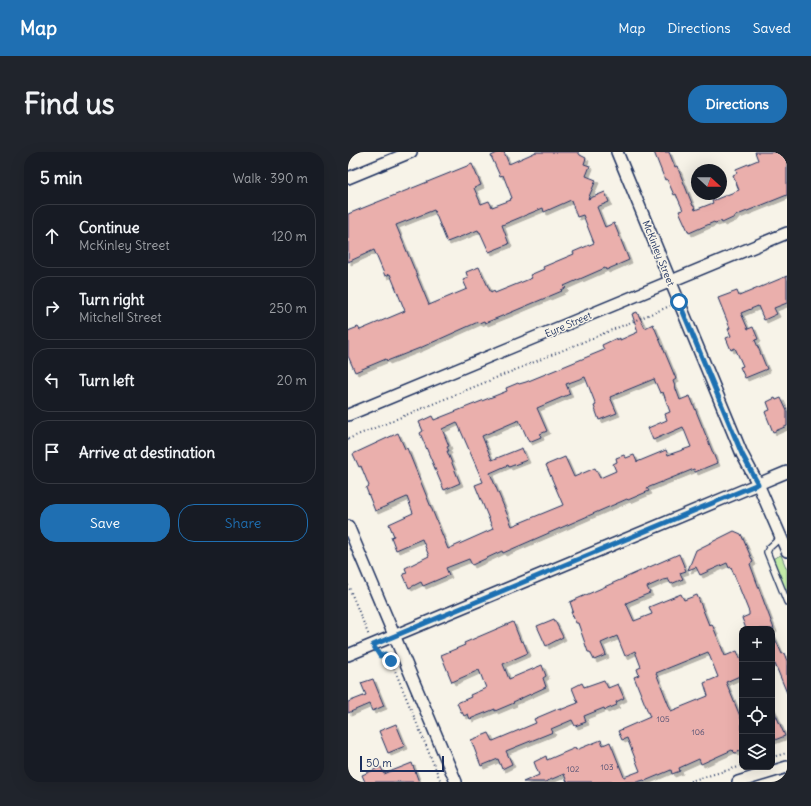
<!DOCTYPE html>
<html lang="en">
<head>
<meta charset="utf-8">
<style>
	body { margin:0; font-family:Delius,sans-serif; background:#20242c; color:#f1f3f6 }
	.controls { position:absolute; right:12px; bottom:12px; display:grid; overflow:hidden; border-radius:8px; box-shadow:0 4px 16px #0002 }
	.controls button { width:36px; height:36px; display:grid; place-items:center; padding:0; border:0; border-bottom:1px solid #363941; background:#171b24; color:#f1f3f6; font:20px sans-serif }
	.compass { position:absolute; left:343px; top:12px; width:36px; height:36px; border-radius:50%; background:#171b24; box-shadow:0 4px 16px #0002; rotate:111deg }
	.scale { position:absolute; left:12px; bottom:10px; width:84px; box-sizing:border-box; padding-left:4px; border:2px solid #1b2f5e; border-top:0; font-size:11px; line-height:14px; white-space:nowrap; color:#1b2f5e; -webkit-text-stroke:3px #f7f3e8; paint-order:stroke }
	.stop { position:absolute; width:12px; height:12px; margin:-9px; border:3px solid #1f6fb2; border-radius:50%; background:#fff }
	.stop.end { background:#1f6fb2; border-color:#fff; box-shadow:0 1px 4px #0008 }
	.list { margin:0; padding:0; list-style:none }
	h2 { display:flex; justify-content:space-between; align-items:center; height:52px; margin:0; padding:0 16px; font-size:17px }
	h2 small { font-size:13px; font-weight:400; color:#9ea1a6 }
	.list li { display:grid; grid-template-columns:26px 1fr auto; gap:12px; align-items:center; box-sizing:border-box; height:64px; margin:0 8px 8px; padding:0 8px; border:1px solid #363941; border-radius:16px }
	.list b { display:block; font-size:15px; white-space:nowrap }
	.list p { margin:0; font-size:13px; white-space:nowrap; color:#9ea1a6 }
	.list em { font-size:13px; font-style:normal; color:#9ea1a6 }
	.actions { display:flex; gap:8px; padding:12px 16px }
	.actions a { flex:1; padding:9px 0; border:1px solid #1f6fb2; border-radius:16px; text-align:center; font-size:14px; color:#1f6fb2 }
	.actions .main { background:#1f6fb2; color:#fff }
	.icon { flex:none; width:22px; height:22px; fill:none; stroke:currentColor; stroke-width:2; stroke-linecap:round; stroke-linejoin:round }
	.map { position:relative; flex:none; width:439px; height:630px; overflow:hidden; border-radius:16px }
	header { display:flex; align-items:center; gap:24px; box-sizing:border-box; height:56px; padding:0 20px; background:#1f6fb2; color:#fff }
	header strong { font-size:19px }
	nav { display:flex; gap:22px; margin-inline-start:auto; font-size:14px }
	.intro { display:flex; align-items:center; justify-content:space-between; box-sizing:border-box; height:96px; padding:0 24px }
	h1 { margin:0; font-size:28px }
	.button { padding:10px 18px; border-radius:16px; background:#1f6fb2; color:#fff; font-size:14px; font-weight:700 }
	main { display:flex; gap:24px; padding:0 24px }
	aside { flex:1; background:#171b24; border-radius:16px; box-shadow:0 4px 16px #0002 }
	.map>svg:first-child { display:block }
</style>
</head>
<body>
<header>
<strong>Map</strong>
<nav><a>Map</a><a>Directions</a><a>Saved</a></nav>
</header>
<div class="intro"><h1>Find us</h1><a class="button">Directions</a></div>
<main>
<aside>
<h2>5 min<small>Walk · 390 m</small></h2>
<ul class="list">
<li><svg class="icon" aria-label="ahead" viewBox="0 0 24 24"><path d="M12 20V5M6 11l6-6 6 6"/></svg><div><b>Continue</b><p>McKinley Street</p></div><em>120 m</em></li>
<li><svg class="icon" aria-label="right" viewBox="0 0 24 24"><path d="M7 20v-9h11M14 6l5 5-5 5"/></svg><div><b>Turn right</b><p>Mitchell Street</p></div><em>250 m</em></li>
<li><svg class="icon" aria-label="left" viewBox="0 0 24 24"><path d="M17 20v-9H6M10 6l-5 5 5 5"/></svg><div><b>Turn left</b></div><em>20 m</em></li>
<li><svg class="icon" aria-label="arrive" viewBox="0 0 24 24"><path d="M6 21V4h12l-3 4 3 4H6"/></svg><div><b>Arrive at destination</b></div></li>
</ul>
<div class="actions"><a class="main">Save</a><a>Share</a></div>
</aside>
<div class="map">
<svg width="439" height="630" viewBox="0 0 439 630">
	<defs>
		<filter id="shadow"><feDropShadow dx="3" dy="3" stdDeviation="0" flood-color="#0004"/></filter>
	</defs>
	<rect width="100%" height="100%" fill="#f7f3e8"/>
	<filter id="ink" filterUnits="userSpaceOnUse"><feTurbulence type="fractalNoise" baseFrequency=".025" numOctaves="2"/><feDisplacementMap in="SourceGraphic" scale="8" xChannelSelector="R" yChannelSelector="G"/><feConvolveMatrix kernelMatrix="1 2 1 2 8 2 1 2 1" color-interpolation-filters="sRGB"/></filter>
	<g filter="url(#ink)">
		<!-- green -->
		<polygon fill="#c1eaa6" stroke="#6e8c82" points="433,403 439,418 439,442 424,407"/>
		<!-- building -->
		<g fill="#eaafac" stroke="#1b2f5e" fill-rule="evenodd" filter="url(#shadow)">
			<path d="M151 0H156L161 12 188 0H230L232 3 238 6 236 12 242 14 238 24 248 28 240 47 257 40 261 50 249 55 257 75 266 71 281 108 258 118 257 116 216 134 218 136 213 138 214 139 164 160 137 171 136 169 131 171 130 170 72 196 39 209 38 207 7 220 0 204V179L10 175 12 178 57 159 42 122 37 124 26 98 0 110V62L124 12 133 33 126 36 133 52 141 49 144 55 163 48 162 47 164 46 155 23 152 24 143 4ZM223 48 229 65 235 63 246 91 225 100 226 102 195 115 196 117 182 123 184 126 147 141 146 139 143 141 131 115 118 120 120 126 115 128 119 137 81 153 48 73 86 58 99 90 130 78 131 80H132L141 100 161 92 154 73 195 56 196 60Z"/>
			<polygon points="306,0 321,0 327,15 329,14 345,54 346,54 347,58 365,51 364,49 391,38 385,23 389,21 388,17 410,8 407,0 439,0 439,43 387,64 387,65 374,71 373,69 367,71 366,70 341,81 331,59 335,58 328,42 326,43 319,27 317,28"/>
			<polygon points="439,124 439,151 426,156 429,162 416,168 410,154 393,161 400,177 405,175 410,187 407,188 419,217 397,226 392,215 395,214 387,196 383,198 378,186 383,184 380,177 382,176 370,146 389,139 391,144"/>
			<path d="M289 160 297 176 305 172 328 227 325 229 332 248 342 244 369 311 347 320 346 317 299 336 301 339 280 348 279 347 155 401 154 399 124 413 121 407 98 416 101 423 75 434 73 430 61 436 55 422 59 421 57 416 81 404 74 387 48 398 43 385 46 384 41 372 65 361 59 345 27 359 18 336 21 334 13 314 11 315 5 302 50 281 57 297 59 296 100 397 145 377 127 333 135 330 109 270 94 277 101 294 99 295 101 299H99L112 331 96 338 72 281 75 279 71 270 84 264 86 268 159 239 158 236 170 231 171 232 178 230 256 198 254 193 269 186V188L272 186V188L290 180 284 162ZM237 225 248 253 246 254 251 268 269 261 262 245 306 227 312 241 315 240 322 260 317 262 319 268 300 276 305 288 335 275 343 295 320 303 318 298 289 310 286 303 278 306 276 303 268 306 269 310 265 312 268 319 252 326 247 316 226 325 217 305 198 313 215 353 164 374 142 321 160 313 161 315 179 308 174 296 144 308 134 284 171 268 181 290 193 285 192 282 199 279 189 256 222 242 218 232Z"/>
			<polygon points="427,246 428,248 433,246 439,259 439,274 425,280 417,260 422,258 419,250"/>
			<polygon points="386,379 393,382 405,410 402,412 426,477 398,477 394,466 401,463 401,460 383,415 381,416 379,411 352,423 348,415 340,418 348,398"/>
			<path d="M331 402 338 419 332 421 335 427 323 432 320 427 315 428 299 435 302 441 278 451 286 469 304 462 301 455 333 442 336 448 349 443 361 473 364 472 377 504 389 499 394 511V523L378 530 394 569V598L387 601 384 598 353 612 351 607 331 616 332 619 324 622 323 618 297 629 296 628 289 630H219L216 622 197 630H175L191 623 186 610 198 604 199 608 227 596 228 598 253 588 255 593 262 590 276 625 292 619 279 586 274 588 270 579 302 565 286 525 291 523 289 517 293 515 287 499 277 504 269 484 253 491 258 503 246 508 242 500H240L230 471H228L223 460 225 459 222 450ZM360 500 370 525 356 531 360 544 323 559 308 521Z"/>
			<polygon points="206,467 215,485 198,494 189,474"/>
			<polygon points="165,470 173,490 175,489 180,501 155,512 161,527 194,513 198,524 195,526 198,535 165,550 166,551 147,559 147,557 122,567 120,562 116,564 114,560 113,560 109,551 123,545 122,543 138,536 131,518 104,530 93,503 117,493 116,491"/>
			<polygon points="424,480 434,502 436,501 439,509 439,541 427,512 424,513"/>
			<polygon points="25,527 36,554 24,559 21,552 0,561 0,550 18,543 13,531"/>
			<polygon points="256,528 260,536 270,532 276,546 268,550 269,553 257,558 256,556 236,564 238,570 227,574 224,568 203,577 205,580 158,599 164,612 154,617 150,607 133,614 123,588 141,581 145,589 188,571 186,567 212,556 212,558 230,551 224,536 234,531 236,535"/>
			<polygon points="424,554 437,584 424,589"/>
			<polygon points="48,572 57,594 40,601 31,579"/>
			<polygon points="64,611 71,630 17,630 14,623 33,615 36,622"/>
		</g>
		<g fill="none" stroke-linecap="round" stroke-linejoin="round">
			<defs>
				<polyline id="service" points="433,385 421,396 419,400 439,450"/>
				<g id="minor">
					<polyline points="269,0 394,302 410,332 439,399"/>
					<polyline points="0,26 63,0"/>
					<polyline points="0,263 439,81"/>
					<polyline points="0,374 108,630"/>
					<polyline points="0,503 439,320"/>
					<polyline points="390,630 439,615"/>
				</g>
			</defs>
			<!-- service casing -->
			<use href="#service" stroke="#1b2f5e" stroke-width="8"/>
			<!-- minor casing -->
			<use href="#minor" stroke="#1b2f5e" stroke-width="14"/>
			<!-- path -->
			<g stroke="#1b2f5e" stroke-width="2" stroke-dasharray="1 3" stroke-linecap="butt">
				<polyline points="0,287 322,154"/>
				<polyline points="0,433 21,484"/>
				<polyline points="31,502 32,504 37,502 43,509 93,630"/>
				<polyline points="424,605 439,601"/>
				<polyline points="342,629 394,614"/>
			</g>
			<!-- service -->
			<use href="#service" stroke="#f7f3e8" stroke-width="5.5"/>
			<!-- minor -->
			<use href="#minor" stroke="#f7f3e8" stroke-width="11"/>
		</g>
	</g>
	<g fill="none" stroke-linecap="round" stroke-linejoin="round" filter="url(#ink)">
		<!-- route -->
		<polyline stroke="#1f6fb2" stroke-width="5" points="43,509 37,502 32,504 25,493 410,332 394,302 331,150"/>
	</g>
	<g text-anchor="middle" stroke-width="3" stroke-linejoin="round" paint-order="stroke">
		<!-- number labels -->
		<g font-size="8" fill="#4f4f72">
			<text x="315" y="570">105</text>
			<text x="350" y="583">106</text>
			<text x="259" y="618">103</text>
			<text x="225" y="620">102</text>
		</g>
		<!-- street labels -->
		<g font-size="10" fill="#1b2f5e" stroke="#f7f3e8">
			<text transform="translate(311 101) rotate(68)" y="4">McKinley Street</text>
			<text transform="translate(220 172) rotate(-23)" y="4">Eyre Street</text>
		</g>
	</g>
</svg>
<div class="controls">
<button>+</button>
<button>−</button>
<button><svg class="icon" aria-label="locate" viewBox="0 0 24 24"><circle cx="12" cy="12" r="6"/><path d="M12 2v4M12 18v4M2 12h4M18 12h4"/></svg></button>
<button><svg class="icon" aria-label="layers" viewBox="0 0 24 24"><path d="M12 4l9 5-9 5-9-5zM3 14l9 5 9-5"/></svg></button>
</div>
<svg class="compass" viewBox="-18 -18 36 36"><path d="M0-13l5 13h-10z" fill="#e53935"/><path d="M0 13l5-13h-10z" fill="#9ea1a6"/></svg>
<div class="scale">50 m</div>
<div class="stop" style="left:331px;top:150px"></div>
<div class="stop end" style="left:43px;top:509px"></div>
</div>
</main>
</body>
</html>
